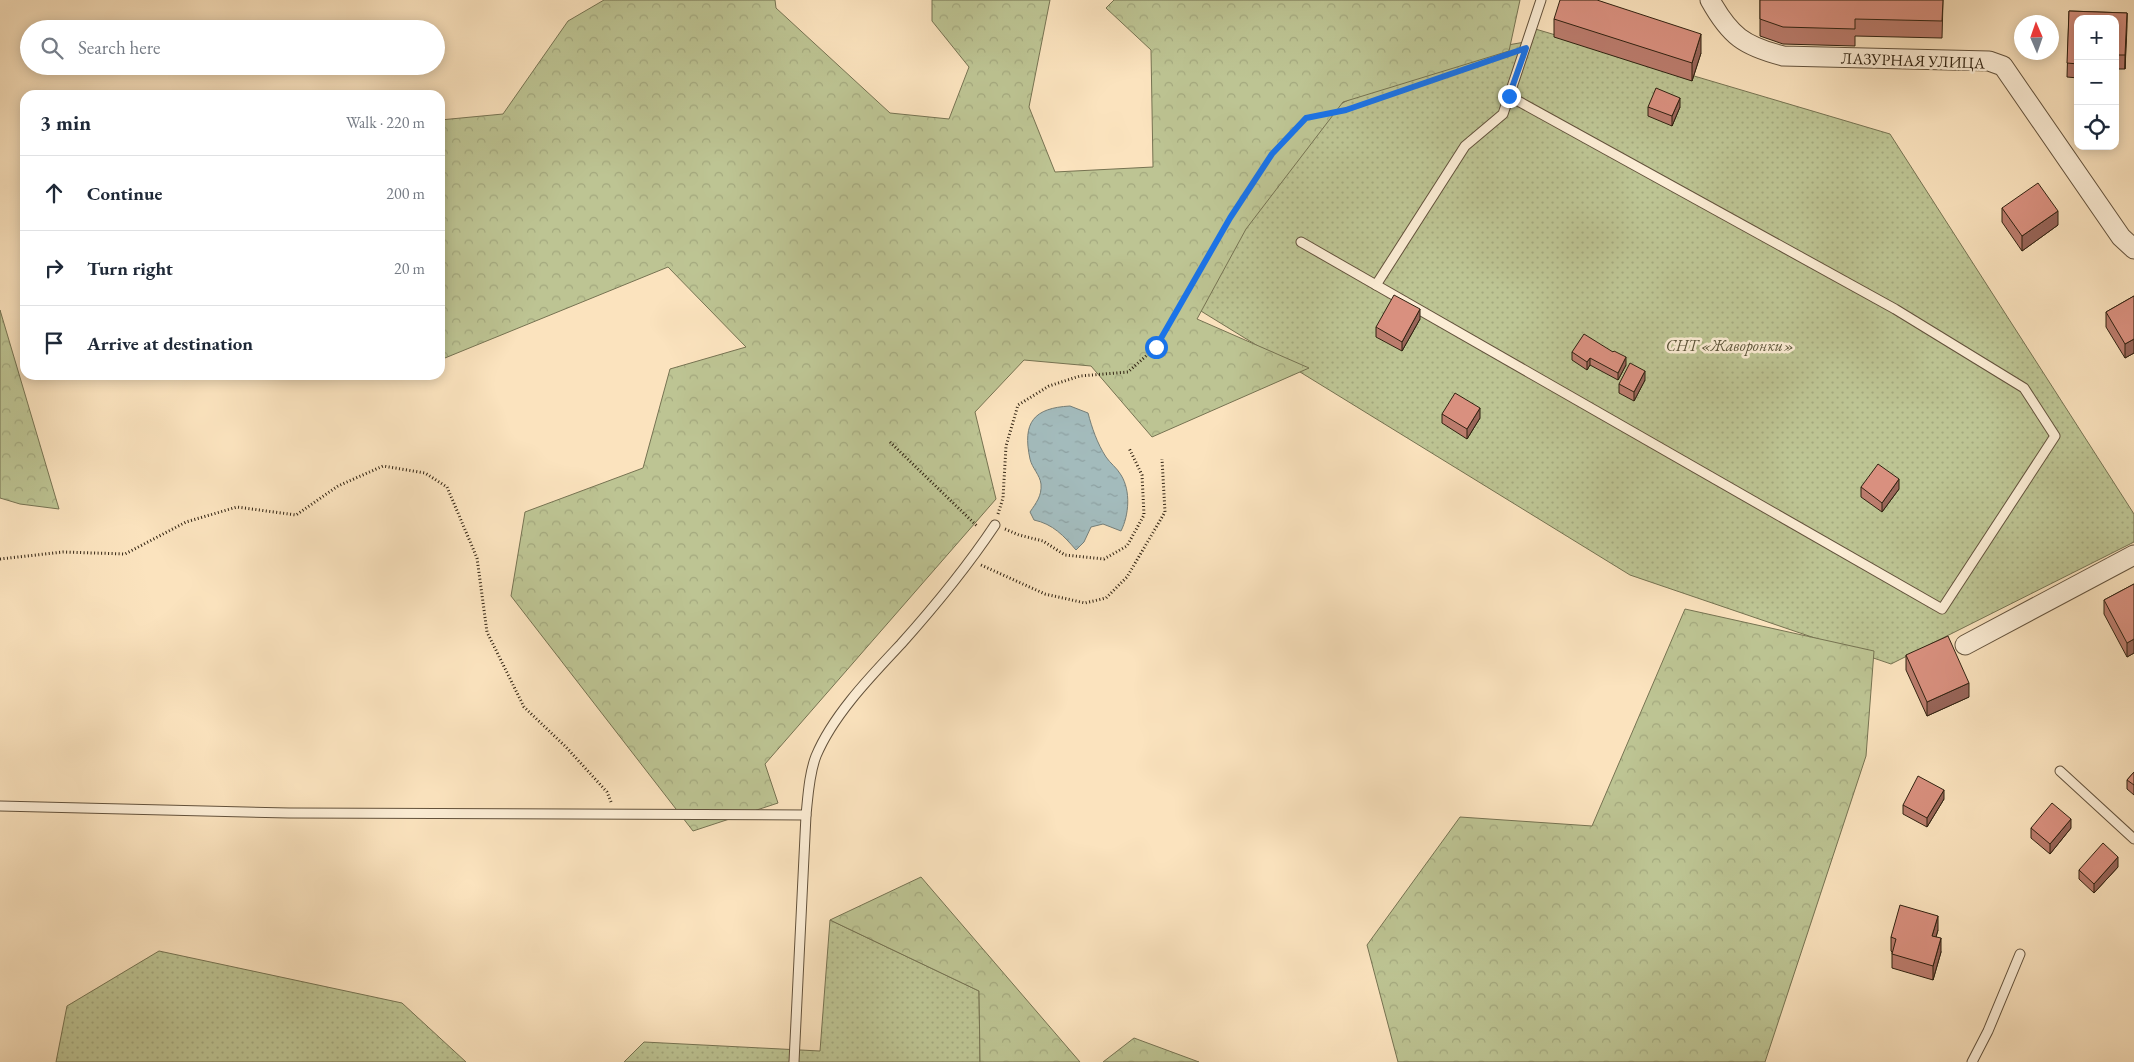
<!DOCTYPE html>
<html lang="en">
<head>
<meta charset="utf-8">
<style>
	body { margin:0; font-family:"EB Garamond",serif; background:#f6f6f7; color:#1f2937 }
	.controls { position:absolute; right:15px; top:15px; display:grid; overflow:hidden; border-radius:10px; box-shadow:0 2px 12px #0003 }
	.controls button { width:45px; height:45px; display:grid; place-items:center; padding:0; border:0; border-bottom:1px solid #e0e1e3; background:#fff; color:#1f2937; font:25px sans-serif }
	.compass { position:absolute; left:2014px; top:15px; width:45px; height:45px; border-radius:50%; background:#fff; box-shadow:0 2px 12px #0003; rotate:358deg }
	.stop { position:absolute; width:15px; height:15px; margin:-11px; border:4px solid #1a73e8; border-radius:50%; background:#fff }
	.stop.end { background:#1a73e8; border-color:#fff; box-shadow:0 1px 5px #0008 }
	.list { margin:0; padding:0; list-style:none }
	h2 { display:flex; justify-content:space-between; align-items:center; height:65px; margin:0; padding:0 20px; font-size:21px }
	h2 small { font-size:16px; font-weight:400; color:#747a83 }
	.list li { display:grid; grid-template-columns:32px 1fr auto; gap:15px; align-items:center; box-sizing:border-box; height:75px; padding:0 20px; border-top:1px solid #e0e1e3 }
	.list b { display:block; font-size:19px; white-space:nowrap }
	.list em { font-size:16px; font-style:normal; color:#747a83 }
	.icon { flex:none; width:28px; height:28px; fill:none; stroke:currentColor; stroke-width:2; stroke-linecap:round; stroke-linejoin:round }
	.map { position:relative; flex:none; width:2134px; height:1062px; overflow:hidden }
	.search { position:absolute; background:#fff; box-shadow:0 2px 12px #0003; left:20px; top:20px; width:425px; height:55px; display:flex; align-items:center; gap:12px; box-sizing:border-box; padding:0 18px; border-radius:28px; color:#747a83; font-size:19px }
	.panel { position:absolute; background:#fff; box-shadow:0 2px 12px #0003; left:20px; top:90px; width:425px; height:290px; border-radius:15px }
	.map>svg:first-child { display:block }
</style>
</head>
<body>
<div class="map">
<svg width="2134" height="1062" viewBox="0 0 2134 1062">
	<defs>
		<pattern id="grass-dots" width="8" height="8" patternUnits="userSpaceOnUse" patternTransform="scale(1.25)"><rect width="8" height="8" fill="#bdc493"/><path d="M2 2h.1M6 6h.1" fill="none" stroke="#a3a87e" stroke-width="1.8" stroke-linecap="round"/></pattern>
		<pattern id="forest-crowns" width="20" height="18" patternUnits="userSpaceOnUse" patternTransform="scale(1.25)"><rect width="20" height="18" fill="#bdc493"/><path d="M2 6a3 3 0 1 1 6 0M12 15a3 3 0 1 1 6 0" fill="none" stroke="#a3a87e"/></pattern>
		<pattern id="water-ripples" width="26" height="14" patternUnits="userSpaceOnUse" patternTransform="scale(1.25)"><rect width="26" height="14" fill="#a3bbbc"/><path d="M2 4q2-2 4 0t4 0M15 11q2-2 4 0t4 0" fill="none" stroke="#8da0a1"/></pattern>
	</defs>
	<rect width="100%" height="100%" fill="#fbe3be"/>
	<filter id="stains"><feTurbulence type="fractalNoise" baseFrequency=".004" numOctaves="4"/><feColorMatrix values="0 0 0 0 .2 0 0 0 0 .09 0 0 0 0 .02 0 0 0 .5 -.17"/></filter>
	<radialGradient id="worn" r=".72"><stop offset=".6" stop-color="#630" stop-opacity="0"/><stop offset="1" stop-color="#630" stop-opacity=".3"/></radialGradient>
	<!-- grass -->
	<g fill="url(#grass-dots)" stroke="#767352">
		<polygon points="1532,28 1890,134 2134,514 2134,542 1891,664 1630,575 1183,300 1317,115 1439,57 1525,42"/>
		<polygon points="830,920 979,991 980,1062 624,1062 644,1042 820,1051"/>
		<polygon points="159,951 402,1003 466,1062 56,1062 67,1006"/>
	</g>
	<!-- forest -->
	<g fill="url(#forest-crowns)" stroke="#767352">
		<polygon points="604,0 775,0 776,8 890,113 949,119 969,67 932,21 932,0 1050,0 1029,107 1055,172 1153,167 1151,50 1106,8 1114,0 1520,0 1509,51 1343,102 1246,229 1197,319 1309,368 1152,437 1091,366 1024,360 975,412 996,499 765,764 778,803 693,831 511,596 525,512 643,468 670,369 746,347 668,267 440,360 440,120 503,114 568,21"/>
		<polygon points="0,310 59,509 20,504 0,498"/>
		<polygon points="1685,609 1874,651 1866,756 1765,1062 1398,1062 1367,945 1460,817 1592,826"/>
		<polygon points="921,877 1080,1062 980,1062 979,991 830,920"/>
		<polygon points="1134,1038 1199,1062 1103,1062"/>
	</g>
	<!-- water -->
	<path fill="url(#water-ripples)" stroke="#757e78" d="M1070 406 1088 413C1092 428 1097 443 1106 457 1110 463 1117 468 1121 475 1131 491 1129 515 1121 531L1103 524 1091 527 1084 542 1076 550C1064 536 1053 524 1034 520L1030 512C1036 503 1042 496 1041 484 1040 475 1032 468 1030 459 1022 422 1034 408 1070 406Z"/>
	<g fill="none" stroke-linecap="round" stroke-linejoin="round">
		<defs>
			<g id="lane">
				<polyline points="1301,242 1376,285 1465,146 1503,114 1541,0"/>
				<polyline points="1376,285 1942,609 2055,436 2024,388 1895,309 1509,96"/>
				<polyline points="2060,771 2134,839"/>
				<polyline points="0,806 289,813 806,815"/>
				<path d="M794 1062 806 815C808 796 809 774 816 756 833 715 871 676 901 644 935 606 967 567 995 525"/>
				<polyline points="1972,1062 1988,1031 2020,954"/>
			</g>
			<g id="street">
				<path d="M1710 0C1730 36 1744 46 1783 56L1989 61 2003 66 2121 237 2134 249"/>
				<polyline points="1965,645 2134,555"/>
			</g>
		</defs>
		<!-- lane casing -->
		<use href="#lane" stroke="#63523c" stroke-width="11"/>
		<!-- street casing -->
		<use href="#street" stroke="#63523c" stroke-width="21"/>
		<!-- path -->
		<g stroke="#302211" stroke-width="3" stroke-dasharray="1 2.5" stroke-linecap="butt">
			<polyline points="890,442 978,527"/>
			<polyline points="998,514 1003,498 1006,446 1018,405 1049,386 1080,376 1128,372 1156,347 1230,219 1272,154 1306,118 1345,110 1511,54"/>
			<polyline points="1005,529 1019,535 1043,541 1065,555 1104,559 1127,546 1144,515 1142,475 1129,448"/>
			<polyline points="0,559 63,552 125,554 186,522 237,507 296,515 338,486 383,466 425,473 447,487 477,558 487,632 524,707 566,747 607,792 611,802"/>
			<polyline points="981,565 1045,594 1085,603 1106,598 1127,577 1165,512 1162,459"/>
		</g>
		<!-- lane -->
		<use href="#lane" stroke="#fcedd5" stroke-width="9"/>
		<!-- street -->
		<use href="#street" stroke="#fcedd5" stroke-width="19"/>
	</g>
	<!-- wall -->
	<g fill="#bb7c6d" stroke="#302211">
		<polygon points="1760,0 1943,0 1942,38 1855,36 1855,46 1783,44 1760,36"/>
		<polygon points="1602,2 1701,53 1692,81 1554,37 1554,19"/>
		<polygon points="2069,11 2127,13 2125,69 2115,69 2115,19 2078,19 2078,78 2067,77"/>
		<polygon points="1648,107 1680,107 1672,126 1648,116"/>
		<polygon points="2002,208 2058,225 2022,251 2002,222"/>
		<polygon points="2134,296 2134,353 2125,358 2106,327 2106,312"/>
		<polygon points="1420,319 1402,351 1376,337 1376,327"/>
		<polygon points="1572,352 1613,352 1626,365 1618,380 1590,365 1587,370 1572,360"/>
		<polygon points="1645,380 1634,401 1619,393 1619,384"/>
		<polygon points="1442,414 1480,418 1467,439 1442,423"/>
		<polygon points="1861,487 1899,489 1882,512 1861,497"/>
		<polygon points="2134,584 2134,653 2127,657 2104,614 2104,600"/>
		<polygon points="1906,655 1969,697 1927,716 1906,670"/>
		<polygon points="2134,772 2134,795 2127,789 2127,780"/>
		<polygon points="1944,799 1927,827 1903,814 1903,805"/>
		<polygon points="2031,828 2071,828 2050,854 2031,838"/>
		<polygon points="2118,867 2094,893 2079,879 2079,870"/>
		<polygon points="1938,930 1936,937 1941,952 1933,980 1892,968 1892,952 1891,951 1891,937"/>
	</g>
	<!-- shaded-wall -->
	<g fill="#986559" stroke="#302211">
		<polygon points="2127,13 2127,27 2125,69 2125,55"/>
		<polygon points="1701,34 1701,53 1692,81 1692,63"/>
		<polygon points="1680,98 1680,107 1672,126 1672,116"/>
		<polygon points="2058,211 2058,225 2022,251 2022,236"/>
		<polygon points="1420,309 1420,319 1402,351 1402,342"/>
		<polygon points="2134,339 2134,353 2125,358 2125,344"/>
		<polygon points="1626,357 1626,365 1618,380 1618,373"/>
		<polygon points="1590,358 1590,365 1587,370 1587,362"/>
		<polygon points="1645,371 1645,380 1634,401 1634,392"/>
		<polygon points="1480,408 1480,418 1467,439 1467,429"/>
		<polygon points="1899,479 1899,489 1882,512 1882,503"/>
		<polygon points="2134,639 2134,653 2127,657 2127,643"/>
		<polygon points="1969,683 1969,697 1927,716 1927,702"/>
		<polygon points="1944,790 1944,799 1927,827 1927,818"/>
		<polygon points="2071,819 2071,828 2050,854 2050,844"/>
		<polygon points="2118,857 2118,867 2094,893 2094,884"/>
		<polygon points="1938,916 1938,930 1932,950 1932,936"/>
		<polygon points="1941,938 1941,952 1933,980 1933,966"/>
	</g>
	<!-- building -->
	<g fill="#d9907f" stroke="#302211">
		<polygon points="1560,0 1597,0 1701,34 1692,63 1554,19"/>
		<polygon points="1760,0 1943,0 1942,21 1855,19 1855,29 1783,27 1760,19"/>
		<polygon points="2069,11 2127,13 2125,55 2115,55 2115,19 2078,19 2078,64 2067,63"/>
		<polygon points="1656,88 1680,98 1672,116 1648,107"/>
		<polygon points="2038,183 2058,211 2022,236 2002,208"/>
		<polygon points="1394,295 1420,309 1402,342 1376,327"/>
		<polygon points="2134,296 2134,339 2125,344 2106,312"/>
		<polygon points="1584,334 1613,352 1614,351 1626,357 1618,373 1590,358 1587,362 1572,352"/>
		<polygon points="1630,363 1645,371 1634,392 1619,384"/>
		<polygon points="1455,393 1480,408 1467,429 1442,414"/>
		<polygon points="1878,464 1899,479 1882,503 1861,487"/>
		<polygon points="2134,584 2134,639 2127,643 2104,600"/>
		<polygon points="1948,636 1969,683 1927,702 1906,655"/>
		<polygon points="2134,772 2134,785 2127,780"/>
		<polygon points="1918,776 1944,790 1927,818 1903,805"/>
		<polygon points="2052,803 2071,819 2050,844 2031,828"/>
		<polygon points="2103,843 2118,857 2094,884 2079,870"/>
		<polygon points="1900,905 1938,916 1932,936 1941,938 1933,966 1892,954 1896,939 1891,937"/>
	</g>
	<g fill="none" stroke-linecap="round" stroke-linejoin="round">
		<!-- route -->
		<polyline stroke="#1a73e8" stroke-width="6" points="1156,347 1230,218 1272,154 1306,118 1346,110 1526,48 1509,96"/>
	</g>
	<g text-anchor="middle" stroke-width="5" stroke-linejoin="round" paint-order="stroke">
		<!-- street labels -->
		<g font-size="16" fill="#302211" stroke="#fcedd5">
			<text transform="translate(1913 60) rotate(2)" y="6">ЛАЗУРНАЯ УЛИЦА</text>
		</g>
		<!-- park labels -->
		<g font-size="16" font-style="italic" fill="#5a5338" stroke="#fcedd5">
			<text x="1730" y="351">СНТ «Жаворонки»</text>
		</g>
	</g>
	<rect width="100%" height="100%" filter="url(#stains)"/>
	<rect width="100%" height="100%" fill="url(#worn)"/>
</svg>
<div class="controls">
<button>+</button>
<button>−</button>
<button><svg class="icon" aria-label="locate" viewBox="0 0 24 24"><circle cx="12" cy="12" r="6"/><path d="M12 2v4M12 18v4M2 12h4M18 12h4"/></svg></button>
</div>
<svg class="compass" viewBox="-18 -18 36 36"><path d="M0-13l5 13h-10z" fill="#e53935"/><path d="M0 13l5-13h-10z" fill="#747a83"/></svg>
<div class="stop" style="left:1156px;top:347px"></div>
<div class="stop end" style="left:1509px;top:96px"></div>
<div class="search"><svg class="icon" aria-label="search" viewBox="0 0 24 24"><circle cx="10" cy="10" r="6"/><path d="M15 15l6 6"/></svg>Search here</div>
<section class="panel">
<h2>3 min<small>Walk · 220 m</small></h2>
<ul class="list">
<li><svg class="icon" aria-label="ahead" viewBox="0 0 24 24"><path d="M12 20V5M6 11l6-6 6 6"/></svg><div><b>Continue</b></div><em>200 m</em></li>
<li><svg class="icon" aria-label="right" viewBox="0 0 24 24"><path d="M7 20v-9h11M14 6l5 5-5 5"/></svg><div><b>Turn right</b></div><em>20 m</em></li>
<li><svg class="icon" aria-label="arrive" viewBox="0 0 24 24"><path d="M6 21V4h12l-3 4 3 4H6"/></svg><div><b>Arrive at destination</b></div></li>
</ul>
</section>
</div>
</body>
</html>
